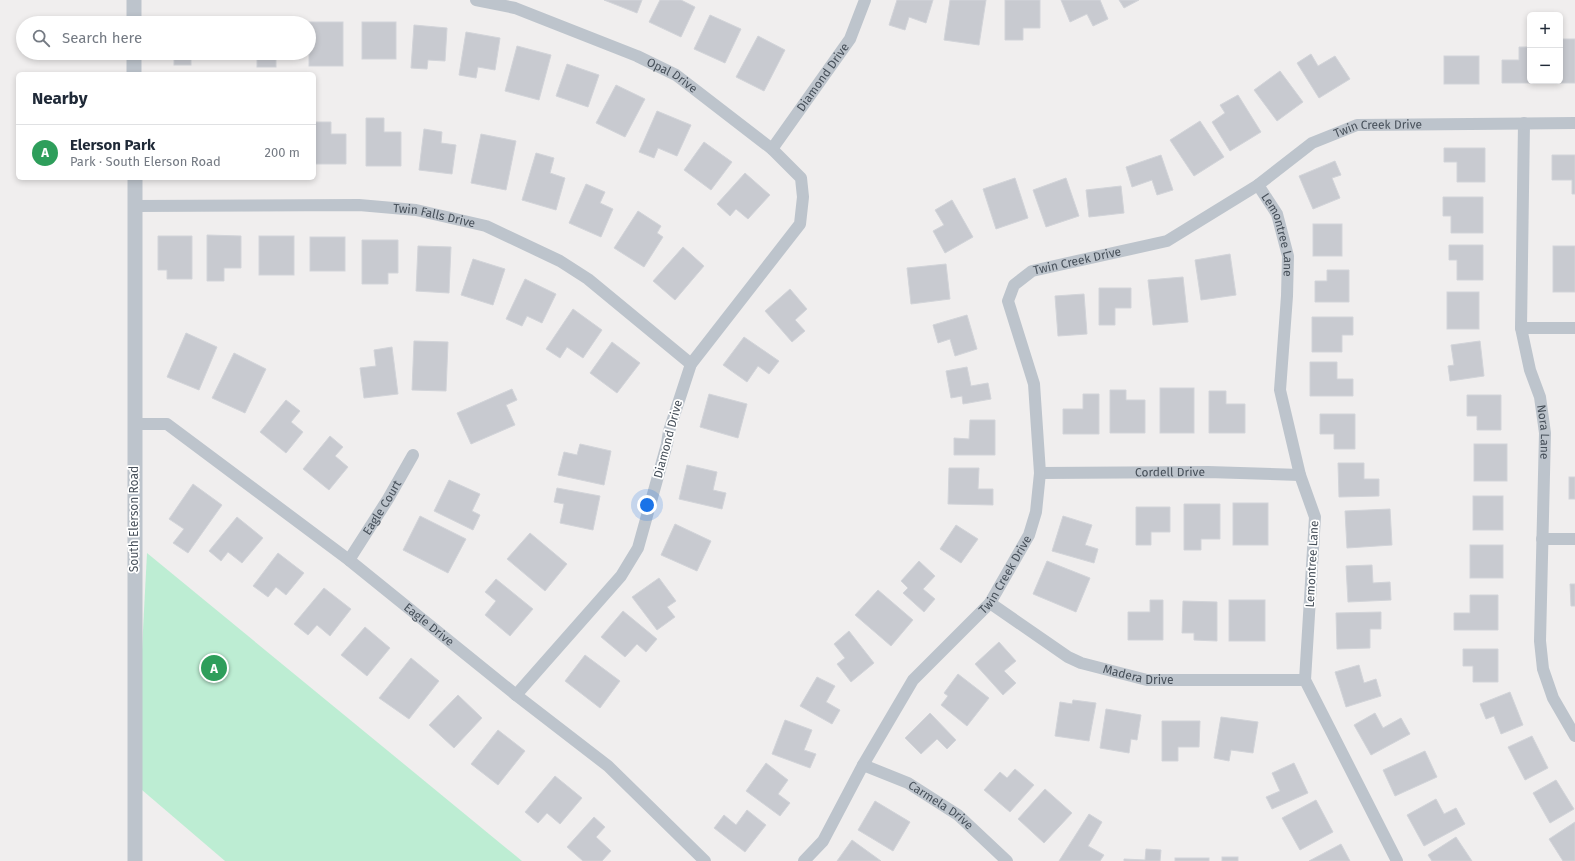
<!DOCTYPE html>
<html lang="en">
<head>
<meta charset="utf-8">
<style>
	body { margin:0; font-family:"Fira Sans",sans-serif; background:#f6f6f7; color:#1f2937 }
	.controls { position:absolute; right:12px; top:12px; display:grid; overflow:hidden; border-radius:6px; box-shadow:0 2px 6px #0003 }
	.controls button { width:36px; height:36px; display:grid; place-items:center; padding:0; border:0; border-bottom:1px solid #e0e1e3; background:#fff; color:#1f2937; font:20px sans-serif }
	.you { position:absolute; left:647px; top:505px; width:14px; height:14px; margin:-10px; border:3px solid #fff; border-radius:50%; background:#1a73e8; box-shadow:0 0 0 6px #1a73e833 }
	.badge { display:grid; place-items:center; width:26px; height:26px; border-radius:50%; background:#ea580c; color:#fff; font-size:13px; font-weight:700 }
	.pin { position:absolute; translate:-50% -50%; border:2px solid #fff; box-shadow:0 1px 4px #0006 }
	.list { margin:0; padding:0; list-style:none }
	h2 { display:flex; justify-content:space-between; align-items:center; height:52px; margin:0; padding:0 16px; font-size:17px }
	h2 small { font-size:13px; font-weight:400; color:#747a83 }
	.list li { display:grid; grid-template-columns:26px 1fr auto; gap:12px; align-items:center; box-sizing:border-box; height:56px; padding:0 16px; border-top:1px solid #e0e1e3 }
	.list b { display:block; font-size:15px; white-space:nowrap }
	.list p { margin:0; font-size:13px; white-space:nowrap; color:#747a83 }
	.list em { font-size:13px; font-style:normal; color:#747a83 }
	.icon { flex:none; width:22px; height:22px; fill:none; stroke:currentColor; stroke-width:2; stroke-linecap:round; stroke-linejoin:round }
	.map { position:relative; flex:none; width:1575px; height:861px; overflow:hidden }
	.search { position:absolute; background:#fff; box-shadow:0 2px 6px #0003; left:16px; top:16px; width:300px; height:44px; display:flex; align-items:center; gap:10px; box-sizing:border-box; padding:0 14px; border-radius:22px; color:#747a83; font-size:15px }
	.panel { position:absolute; background:#fff; box-shadow:0 2px 6px #0003; left:16px; top:72px; width:300px; height:108px; border-radius:6px }
	.map>svg:first-child { display:block }
</style>
</head>
<body>
<div class="map">
<svg width="1575" height="861" viewBox="0 0 1575 861">
	<rect width="100%" height="100%" fill="#f0eeee"/>
	<!-- green -->
	<polygon fill="#bdedd3" points="147,553 522,861 225,861 135,784"/>
	<!-- building -->
	<g fill="#c8cad0" stroke="#d2d4d9">
		<polygon points="604,0 642,0 637,13"/>
		<polygon points="660,0 681,0 695,7 681,37 649,22"/>
		<polygon points="897,0 933,0 926,23 909,17 905,30 889,25"/>
		<polygon points="950,0 986,0 979,45 944,40"/>
		<polygon points="1005,0 1040,0 1040,28 1023,28 1023,40 1005,40"/>
		<polygon points="1061,0 1100,0 1108,19 1093,26 1087,14 1070,22"/>
		<polygon points="1119,0 1139,0 1124,8"/>
		<polygon points="710,15 741,29 725,63 694,49"/>
		<rect x="207" y="19" width="34" height="4"/>
		<rect x="257" y="20" width="36" height="3"/>
		<rect x="157" y="22" width="34" height="1"/>
		<rect x="309" y="22" width="34" height="44"/>
		<rect x="362" y="22" width="34" height="37"/>
		<polygon points="414,25 447,28 445,61 428,60 427,69 411,68"/>
		<polygon points="466,32 500,38 495,70 478,67 476,78 459,75"/>
		<polygon points="758,36 785,50 764,91 736,77"/>
		<polygon points="1560,39 1575,39 1575,83 1548,83 1548,81 1560,81"/>
		<polygon points="517,46 551,55 539,100 505,91"/>
		<polygon points="1519,47 1530,47 1530,81 1537,81 1537,83 1502,83 1502,60 1519,60"/>
		<rect x="174" y="53" width="17" height="12"/>
		<rect x="207" y="53" width="34" height="1"/>
		<rect x="257" y="53" width="19" height="14"/>
		<polygon points="1311,54 1318,66 1335,56 1350,79 1319,98 1297,63"/>
		<rect x="1444" y="56" width="35" height="28"/>
		<polygon points="567,64 599,75 588,107 556,96"/>
		<polygon points="1280,71 1303,102 1277,121 1254,90"/>
		<polygon points="616,85 645,99 625,137 596,123"/>
		<polygon points="1238,95 1261,132 1230,151 1212,122 1225,113 1220,105"/>
		<polygon points="657,111 691,125 677,156 658,148 654,158 639,152"/>
		<polygon points="366,118 384,118 384,132 401,132 401,166 366,166"/>
		<polygon points="1200,121 1224,157 1194,176 1170,140"/>
		<polygon points="314,122 331,122 331,134 346,134 346,164 314,164"/>
		<polygon points="424,129 442,132 441,143 456,145 452,174 419,170"/>
		<polygon points="481,134 516,141 506,190 471,183"/>
		<polygon points="704,142 732,162 711,190 684,170"/>
		<polygon points="1444,148 1485,148 1485,182 1457,182 1457,162 1444,162"/>
		<polygon points="536,153 554,158 550,173 565,178 556,210 522,200"/>
		<polygon points="1161,155 1173,190 1157,195 1152,180 1132,187 1126,167"/>
		<polygon points="1552,155 1575,155 1575,194 1572,194 1572,180 1552,180"/>
		<polygon points="1335,161 1341,175 1332,178 1340,198 1313,209 1299,176"/>
		<polygon points="745,173 770,195 748,219 736,209 730,216 717,204"/>
		<polygon points="1015,178 1028,218 996,229 983,189"/>
		<polygon points="1066,178 1079,216 1046,227 1033,190"/>
		<polygon points="586,184 605,192 600,203 613,209 601,237 569,223"/>
		<polygon points="1121,186 1124,213 1089,217 1086,190"/>
		<polygon points="1443,197 1483,197 1483,233 1451,233 1451,216 1443,216"/>
		<polygon points="952,200 973,237 945,253 933,231 944,225 935,210"/>
		<polygon points="638,211 661,226 657,233 663,237 644,267 614,248"/>
		<rect x="1313" y="224" width="29" height="32"/>
		<polygon points="207,235 241,236 241,268 224,268 224,281 207,281"/>
		<polygon points="158,236 192,236 192,279 167,279 167,270 158,270"/>
		<rect x="259" y="236" width="35" height="39"/>
		<rect x="310" y="237" width="35" height="34"/>
		<polygon points="362,240 398,240 398,273 388,273 388,284 362,284"/>
		<polygon points="1449,245 1483,245 1483,280 1457,280 1457,260 1449,260"/>
		<polygon points="418,246 451,247 449,293 416,291"/>
		<rect x="1553" y="246" width="22" height="46"/>
		<polygon points="683,247 704,266 675,300 653,281"/>
		<polygon points="1230,254 1236,295 1201,300 1195,260"/>
		<polygon points="473,259 505,269 493,305 461,295"/>
		<polygon points="946,264 950,299 911,304 907,268"/>
		<polygon points="1327,270 1349,270 1349,302 1315,302 1315,281 1327,281"/>
		<polygon points="1183,277 1188,322 1153,325 1148,280"/>
		<polygon points="525,279 556,294 542,323 527,316 522,326 506,319"/>
		<polygon points="1099,288 1131,288 1131,308 1115,308 1115,325 1099,325"/>
		<polygon points="790,289 807,309 795,320 805,331 792,342 765,311"/>
		<rect x="1447" y="292" width="32" height="37"/>
		<polygon points="1084,294 1087,334 1058,336 1055,296"/>
		<polygon points="573,309 602,330 583,358 567,347 560,358 546,349"/>
		<polygon points="967,315 977,349 955,356 950,339 938,343 933,325"/>
		<polygon points="1312,317 1353,317 1353,335 1342,335 1342,352 1312,352"/>
		<polygon points="186,333 217,347 199,390 167,377"/>
		<polygon points="744,337 779,361 769,374 758,366 747,382 723,365"/>
		<polygon points="414,341 448,342 446,391 412,390"/>
		<polygon points="1480,341 1484,376 1450,381 1448,366 1454,365 1451,345"/>
		<polygon points="612,342 640,363 617,393 590,373"/>
		<polygon points="392,347 398,394 364,398 360,368 376,366 374,350"/>
		<polygon points="234,353 266,369 245,413 212,398"/>
		<polygon points="1310,362 1337,362 1337,379 1353,379 1353,396 1310,396"/>
		<polygon points="967,367 971,386 988,383 991,399 963,404 962,396 951,398 946,371"/>
		<rect x="1160" y="388" width="34" height="45"/>
		<polygon points="512,389 517,400 506,405 515,425 471,444 457,413"/>
		<polygon points="1110,390 1126,390 1126,400 1145,400 1145,433 1110,433"/>
		<polygon points="1209,391 1226,391 1226,404 1245,404 1245,433 1209,433"/>
		<polygon points="709,394 747,404 738,438 700,427"/>
		<polygon points="1083,394 1099,394 1099,434 1063,434 1063,409 1083,409"/>
		<polygon points="1467,395 1501,395 1501,430 1477,430 1477,416 1467,416"/>
		<polygon points="286,400 300,411 291,422 303,432 286,453 260,432"/>
		<polygon points="1320,414 1355,414 1355,449 1334,449 1334,434 1320,434"/>
		<polygon points="970,420 995,420 995,455 954,455 954,438 969,439"/>
		<polygon points="330,436 343,447 335,456 348,467 329,490 303,469"/>
		<polygon points="580,444 611,451 604,485 558,475 564,452 577,455"/>
		<rect x="1474" y="444" width="33" height="37"/>
		<polygon points="1338,463 1364,463 1364,479 1379,479 1379,496 1339,497"/>
		<polygon points="687,465 717,472 713,490 726,493 722,509 679,499"/>
		<polygon points="949,468 979,468 978,489 993,489 993,505 948,504"/>
		<rect x="1569" y="477" width="6" height="22"/>
		<polygon points="449,480 480,494 472,511 480,515 473,530 434,511"/>
		<polygon points="193,484 222,505 188,553 173,543 184,529 169,519"/>
		<polygon points="557,488 600,496 593,530 560,523 564,504 554,502"/>
		<rect x="1473" y="496" width="30" height="34"/>
		<rect x="1233" y="503" width="35" height="42"/>
		<polygon points="1184,504 1220,504 1220,539 1201,539 1201,550 1184,550"/>
		<polygon points="1136,507 1170,507 1170,532 1151,532 1151,545 1136,545"/>
		<polygon points="1390,509 1392,545 1347,548 1345,511"/>
		<polygon points="420,516 466,539 448,573 403,550"/>
		<polygon points="1063,516 1092,525 1085,545 1098,549 1094,563 1052,551"/>
		<polygon points="237,517 263,538 242,563 228,552 221,561 209,551"/>
		<polygon points="675,524 711,541 697,571 661,555"/>
		<polygon points="956,525 978,539 961,563 940,549"/>
		<polygon points="530,533 567,564 545,591 507,559"/>
		<rect x="1470" y="545" width="33" height="33"/>
		<polygon points="278,553 304,573 286,595 276,587 268,597 253,586"/>
		<polygon points="919,561 935,576 923,589 935,599 924,612 903,593 908,588 901,581"/>
		<polygon points="1047,561 1090,578 1076,612 1033,594"/>
		<polygon points="1372,565 1373,583 1390,582 1391,600 1348,602 1346,566"/>
		<polygon points="659,578 676,601 667,607 675,617 657,630 632,597"/>
		<polygon points="496,579 533,609 510,636 485,615 496,601 485,592"/>
		<polygon points="1570,584 1575,584 1575,606 1571,606"/>
		<polygon points="324,588 351,609 330,636 317,625 308,635 294,624"/>
		<polygon points="878,590 913,620 891,646 855,615"/>
		<polygon points="1470,595 1498,595 1498,630 1454,630 1454,613 1470,613"/>
		<polygon points="1150,600 1163,600 1163,640 1128,640 1128,612 1150,612"/>
		<rect x="1229" y="600" width="36" height="41"/>
		<polygon points="1183,601 1217,602 1217,641 1194,640 1194,633 1182,633"/>
		<polygon points="623,611 657,639 646,652 637,644 625,657 601,637"/>
		<polygon points="1381,612 1381,629 1370,629 1370,648 1337,649 1336,613"/>
		<polygon points="365,627 390,648 367,676 341,655"/>
		<polygon points="849,631 874,663 851,682 837,664 845,658 834,644"/>
		<polygon points="999,642 1016,661 1004,671 1016,683 1003,695 975,664"/>
		<polygon points="1463,649 1498,649 1498,682 1473,682 1473,666 1463,666"/>
		<polygon points="585,655 620,681 600,708 565,681"/>
		<polygon points="411,658 439,681 409,719 379,698"/>
		<polygon points="1359,665 1364,683 1376,679 1381,696 1346,707 1335,672"/>
		<polygon points="958,674 989,698 967,726 941,705 948,696 944,693"/>
		<polygon points="817,677 835,686 826,702 840,710 832,724 800,706"/>
		<polygon points="1510,692 1523,725 1501,734 1494,716 1486,719 1480,704"/>
		<polygon points="458,695 482,718 454,748 429,725"/>
		<polygon points="1073,700 1096,703 1089,741 1055,736 1060,702 1072,704"/>
		<polygon points="1106,709 1141,715 1137,740 1131,739 1129,753 1100,748"/>
		<polygon points="930,713 956,740 947,749 937,739 921,754 905,738"/>
		<polygon points="1375,713 1383,728 1401,718 1410,734 1371,755 1354,725"/>
		<polygon points="1221,717 1258,722 1253,753 1231,750 1229,761 1214,758"/>
		<polygon points="785,720 812,730 804,750 816,754 810,768 772,754"/>
		<polygon points="1162,721 1200,721 1199,747 1178,747 1178,761 1162,761"/>
		<polygon points="498,730 525,751 498,785 471,764"/>
		<polygon points="1532,736 1548,768 1525,780 1508,747"/>
		<polygon points="1425,751 1437,777 1395,796 1383,770"/>
		<polygon points="766,763 788,780 778,794 790,803 780,816 746,791"/>
		<polygon points="1294,763 1308,793 1272,809 1266,797 1280,791 1272,773"/>
		<polygon points="1015,769 1034,785 1010,812 984,790 1000,772 1007,778"/>
		<polygon points="555,776 582,798 560,824 547,813 538,823 525,812"/>
		<polygon points="1556,780 1574,809 1550,823 1533,793"/>
		<polygon points="1045,789 1072,813 1044,843 1018,819"/>
		<polygon points="1436,799 1444,814 1456,808 1465,824 1424,846 1407,815"/>
		<polygon points="1316,800 1333,832 1300,850 1282,818"/>
		<polygon points="875,801 910,822 893,851 858,830"/>
		<polygon points="747,810 766,825 745,852 714,828 724,815 736,825"/>
		<polygon points="1089,814 1102,822 1088,846 1104,855 1100,861 1059,861"/>
		<polygon points="594,817 605,827 596,837 611,851 602,861 583,861 567,847"/>
		<polygon points="1575,822 1575,861 1563,861 1549,839"/>
		<polygon points="1456,837 1472,861 1432,861 1428,855"/>
		<polygon points="852,840 881,861 837,861"/>
		<polygon points="1341,844 1350,861 1309,861"/>
		<polygon points="1146,849 1161,850 1160,861 1124,861 1124,859 1145,860"/>
		<rect x="1222" y="857" width="16" height="4"/>
		<rect x="1175" y="858" width="34" height="3"/>
	</g>
	<g fill="none" stroke-linecap="round" stroke-linejoin="round">
		<!-- minor -->
		<g stroke="#bdc4cc" stroke-width="12">
			<path id="s1" d="M476 0 515 8 637 56 676 75 772 149 801 178 803 197 800 224 691 364 669 431 667 444 638 548 621 576 516 695"/>
			<path id="s2" d="M1524 123 1521 328 1530 370 1540 397 1545 433 1540 641 1543 669 1553 698 1575 736"/>
			<path id="s3" d="M772 149 850 39 865 0"/>
			<path id="s4" d="M1258 185 1277 214 1288 256 1287 296 1280 390 1300 475 1315 517 1305 680 1397 861"/>
			<path id="s5" d="M135 206 359 205 416 210 486 226 560 261 588 279 691 364"/>
			<polyline points="1521,328 1575,328"/>
			<path id="s6" d="M134 424H167L349 560 516 695 608 766 705 861"/>
			<path id="s7" d="M1040 473 1208 472 1300 475"/>
			<polyline points="1542,539 1575,539"/>
			<path id="s8" d="M349 560 388 499 413 455"/>
			<path id="s9" d="M990 603 1068 657 1081 663 1147 680H1305"/>
			<path id="s10" d="M863 765 908 783 958 815 1007 861"/>
			<path id="s11" d="M804 861 823 841 863 765 913 680 990 603 1029 535 1036 512 1040 473 1034 384 1008 301 1014 285 1032 271 1167 241 1258 185 1312 143 1357 125 1575 123"/>
		</g>
		<!-- tertiary -->
		<g stroke="#bdc4cc" stroke-width="15">
			<polyline points="134,0 134,23"/>
			<polyline points="134,53 134,74"/>
			<polyline points="135,178 135,861"/>
		</g>
	</g>
	<g text-anchor="middle" stroke-width="3.5" stroke-linejoin="round" paint-order="stroke">
		<!-- street labels -->
		<g font-size="12" fill="#47505a" stroke="#fff">
			<text dy="4" stroke="none"><textPath href="#s1" startOffset="211">Opal Drive</textPath></text>
			<text dy="4" stroke="none"><textPath href="#s3" startOffset="88">Diamond Drive</textPath></text>
			<text dy="4" stroke="none"><textPath href="#s11" startOffset="1061">Twin Creek Drive</textPath></text>
			<text dy="4" stroke="none"><textPath href="#s5" startOffset="300">Twin Falls Drive</textPath></text>
			<text dy="4" stroke="none"><textPath href="#s4" startOffset="55">Lemontree Lane</textPath></text>
			<text dy="4" stroke="none"><textPath href="#s11" startOffset="725">Twin Creek Drive</textPath></text>
			<text dy="4" stroke="none"><textPath href="#s2" startOffset="312">Nora Lane</textPath></text>
			<text transform="translate(668 439) rotate(-75)" y="4">Diamond Drive</text>
			<text dy="4" stroke="none"><textPath href="#s7" startOffset="130">Cordell Drive</textPath></text>
			<text dy="4" stroke="none"><textPath href="#s8" startOffset="62">Eagle Court</textPath></text>
			<text transform="translate(134 519) rotate(-90)" y="4">South Elerson Road</text>
			<text transform="translate(1312 564) rotate(-87)" y="4">Lemontree Lane</text>
			<text dy="4" stroke="none"><textPath href="#s11" startOffset="353">Twin Creek Drive</textPath></text>
			<text dy="4" stroke="none"><textPath href="#s6" startOffset="363">Eagle Drive</textPath></text>
			<text dy="4" stroke="none"><textPath href="#s9" startOffset="168">Madera Drive</textPath></text>
			<text dy="4" stroke="none"><textPath href="#s10" startOffset="88">Carmela Drive</textPath></text>
		</g>
	</g>
</svg>
<div class="controls">
<button>+</button>
<button>−</button>
</div>
<div class="you"></div>
<div class="pin badge" style="left:214px;top:668px;background:#2e9e5b">A</div>
<div class="search"><svg class="icon" aria-label="search" viewBox="0 0 24 24"><circle cx="10" cy="10" r="6"/><path d="M15 15l6 6"/></svg>Search here</div>
<section class="panel">
<h2>Nearby<small></small></h2>
<ul class="list">
<li><span class="badge" style="background:#2e9e5b">A</span><div><b>Elerson Park</b><p>Park · South Elerson Road</p></div><em>200 m</em></li>
</ul>
</section>
</div>
</body>
</html>
